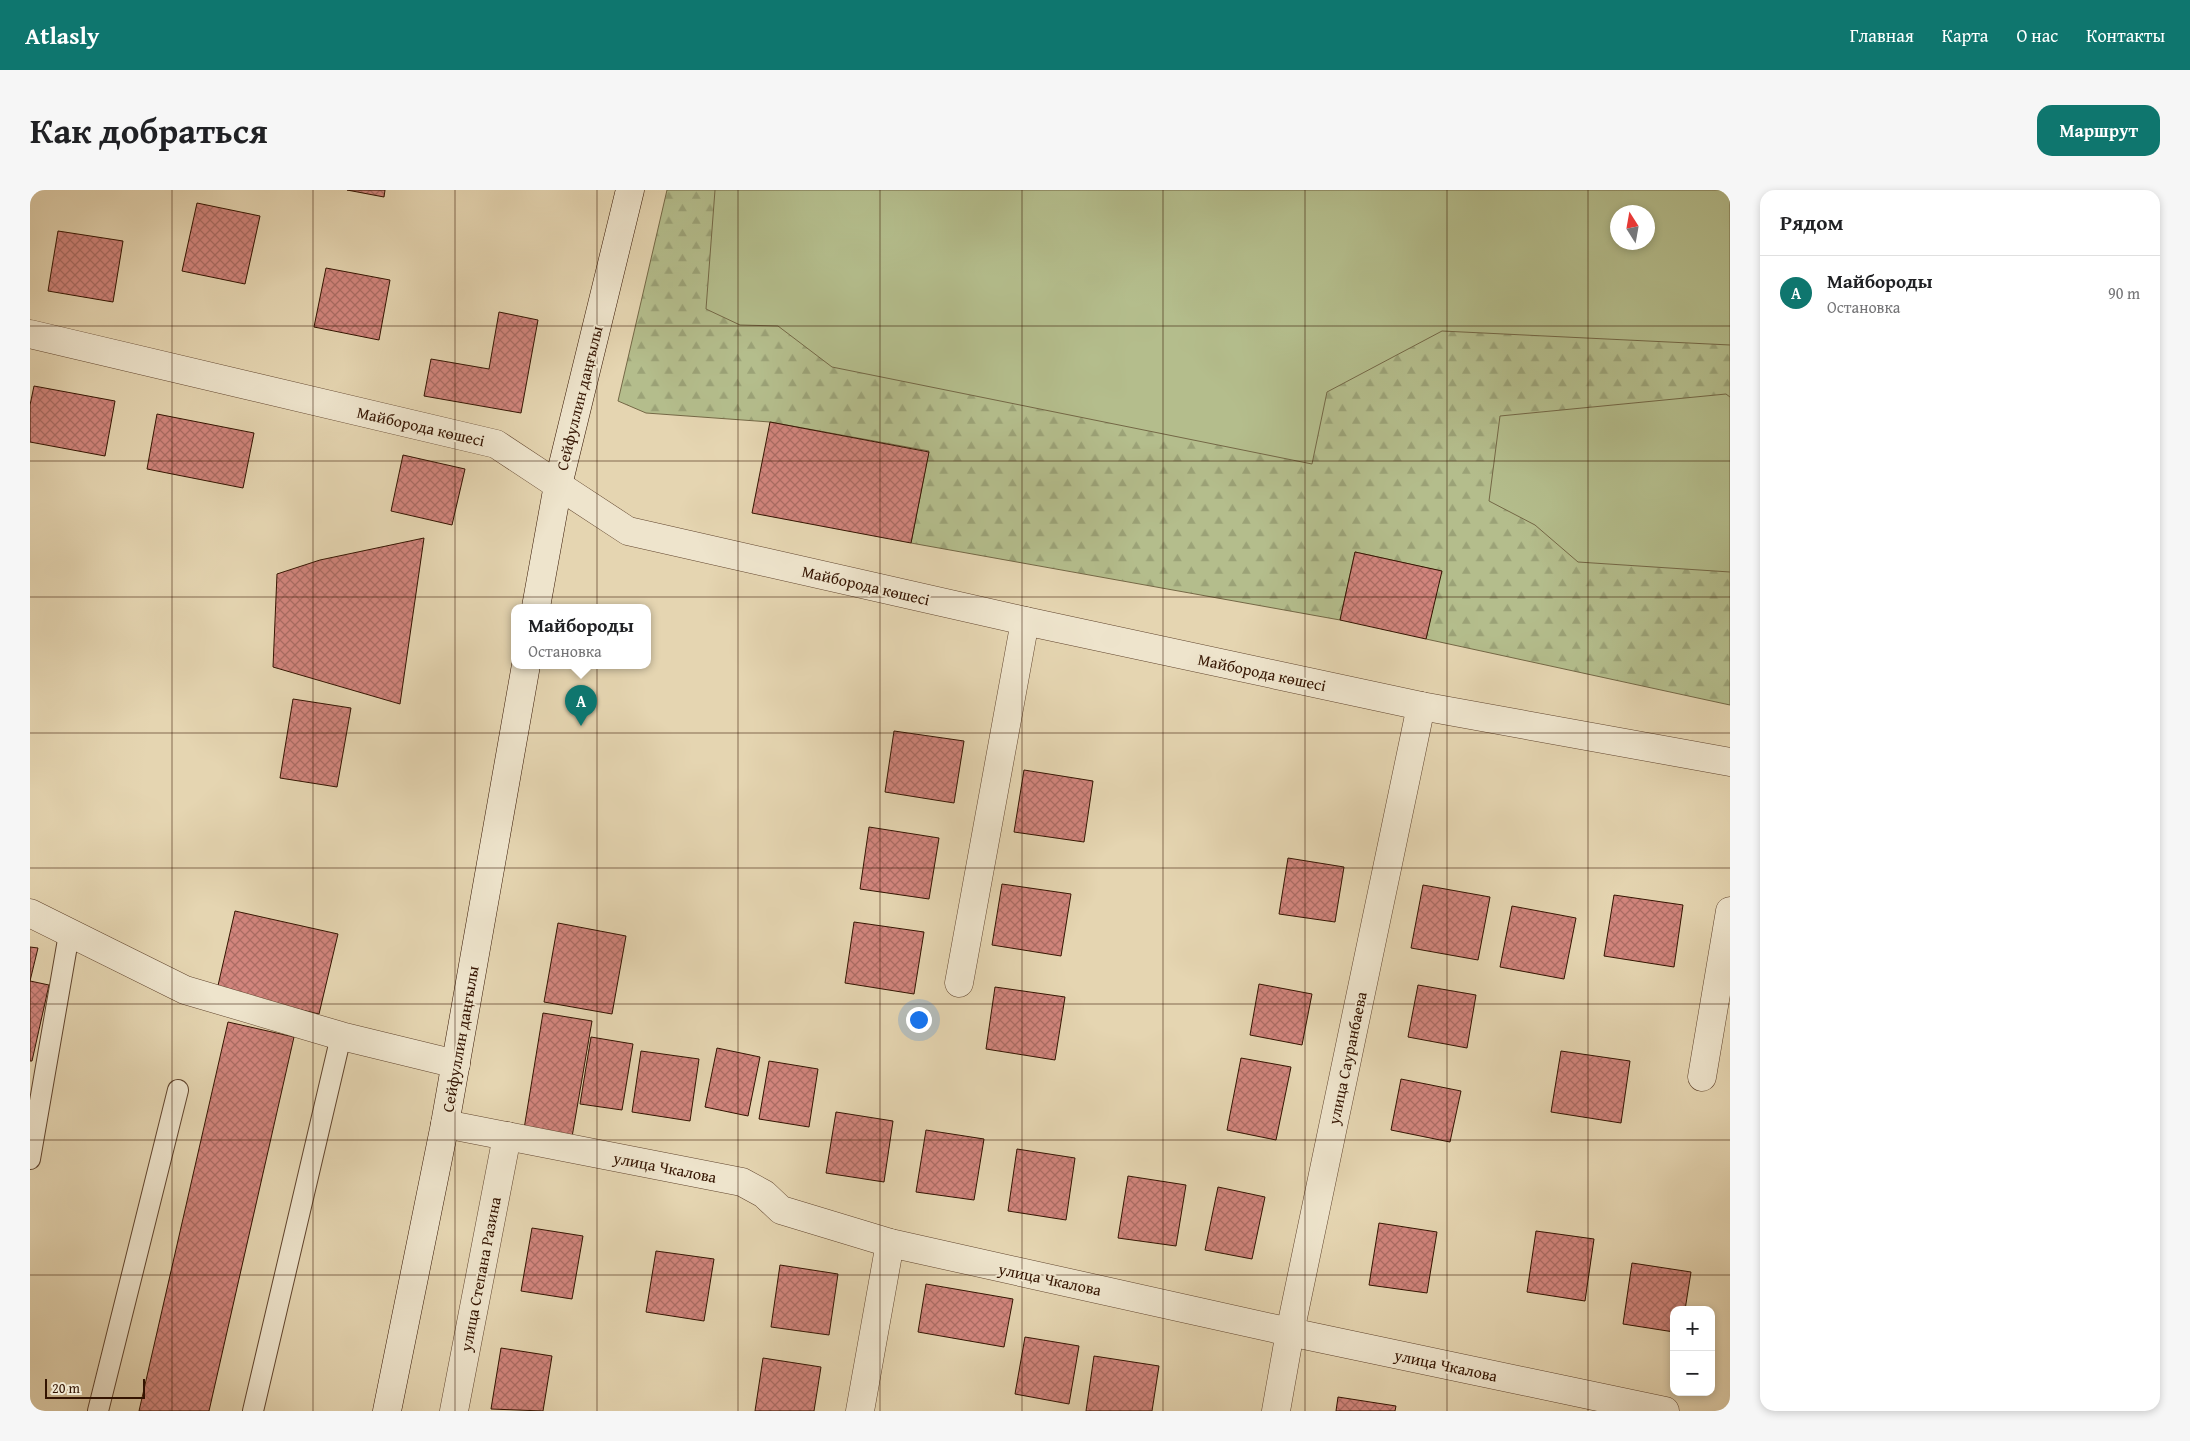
<!DOCTYPE html>
<html lang="ru">
<head>
<meta charset="utf-8">
<style>
	body { margin:0; font-family:"Gentium Book Plus",serif; background:#f6f6f6; color:#202124 }
	.controls { position:absolute; right:15px; bottom:15px; display:grid; overflow:hidden; border-radius:10px; box-shadow:0 2px 8px #0003 }
	.controls button { width:45px; height:45px; display:grid; place-items:center; padding:0; border:0; border-bottom:1px solid #e0e0e0; background:#fff; color:#202124; font:25px sans-serif }
	.compass { position:absolute; left:1580px; top:15px; width:45px; height:45px; border-radius:50%; background:#fff; box-shadow:0 2px 8px #0003; rotate:349deg }
	.scale { position:absolute; left:15px; bottom:12px; width:100px; box-sizing:border-box; padding-left:5px; border:2px solid #341401; border-top:0; font-size:14px; line-height:18px; white-space:nowrap; color:#341401; -webkit-text-stroke:4px #eee4cc; paint-order:stroke }
	.you { position:absolute; left:888px; top:829px; width:18px; height:18px; margin:-12px; border:4px solid #fff; border-radius:50%; background:#1a73e8; box-shadow:0 0 0 8px #1a73e833 }
	.badge { display:grid; place-items:center; width:32px; height:32px; border-radius:50%; background:#0f766e; color:#fff; font-size:16px; font-weight:700 }
	.pin { position:absolute; translate:-50% -41px; filter:drop-shadow(0 1px 2px #0008) }
	.pin::after { content:''; position:absolute; top:26px; width:18px; height:15px; background:inherit; clip-path:polygon(0 0,100% 0,50% 100%) }
	.popup { position:absolute; left:481px; top:414px; width:140px; height:65px; box-sizing:border-box; display:grid; place-content:center; border-radius:10px; background:#fff; filter:drop-shadow(0 1px 4px #0005); font-size:16px; white-space:nowrap; color:#757577 }
	.popup b { font-size:19px; color:#202124 }
	.popup::after { content:''; position:absolute; left:50%; top:100%; margin-left:-10px; border:10px solid transparent; border-top-color:#fff }
	.list { margin:0; padding:0; list-style:none }
	h2 { display:flex; justify-content:space-between; align-items:center; height:65px; margin:0; padding:0 20px; font-size:21px }
	h2 small { font-size:16px; font-weight:400; color:#757577 }
	.list li { display:grid; grid-template-columns:32px 1fr auto; gap:15px; align-items:center; box-sizing:border-box; height:75px; padding:0 20px; border-top:1px solid #e0e0e0 }
	.list b { display:block; font-size:19px; white-space:nowrap }
	.list p { margin:0; font-size:16px; white-space:nowrap; color:#757577 }
	.list em { font-size:16px; font-style:normal; color:#757577 }
	.map { position:relative; flex:none; width:1700px; height:1221px; overflow:hidden; border-radius:15px }
	header { display:flex; align-items:center; gap:30px; box-sizing:border-box; height:70px; padding:0 25px; background:#0f766e; color:#fff }
	header strong { font-size:24px }
	nav { display:flex; gap:28px; margin-inline-start:auto; font-size:18px }
	.intro { display:flex; align-items:center; justify-content:space-between; box-sizing:border-box; height:120px; padding:0 30px }
	h1 { margin:0; font-size:35px }
	.button { padding:12px 22px; border-radius:15px; background:#0f766e; color:#fff; font-size:18px; font-weight:700 }
	main { display:flex; gap:30px; padding:0 30px }
	aside { flex:1; background:#fff; border-radius:15px; box-shadow:0 2px 8px #0003 }
	.map>svg:first-child { display:block }
</style>
</head>
<body>
<header>
<strong>Atlasly</strong>
<nav><a>Главная</a><a>Карта</a><a>О нас</a><a>Контакты</a></nav>
</header>
<div class="intro"><h1>Как добраться</h1><a class="button">Маршрут</a></div>
<main>
<div class="map">
<svg width="1700" height="1221" viewBox="0 0 1700 1221">
	<defs>
		<pattern id="forest-firs" width="22" height="20" patternUnits="userSpaceOnUse" patternTransform="scale(1.25)"><rect width="22" height="20" fill="#b4bd8c"/><path d="M5 1l3.5 6h-7zM16 11l3.5 6h-7z" fill="#9ba277"/></pattern>
		<pattern id="building-cross-hatch" width="8" height="8" patternUnits="userSpaceOnUse" patternTransform="scale(1.25)"><rect width="8" height="8" fill="#d2857d"/><path d="M0 0l8 8M0 8l8-8" fill="none" stroke="#ab6c64"/></pattern>
	</defs>
	<rect width="100%" height="100%" fill="#e5d5b1"/>
	<filter id="stains"><feTurbulence type="fractalNoise" baseFrequency=".004" numOctaves="4"/><feColorMatrix values="0 0 0 0 .2 0 0 0 0 .09 0 0 0 0 .02 0 0 0 .5 -.17"/></filter>
	<radialGradient id="worn" r=".72"><stop offset=".6" stop-color="#630" stop-opacity="0"/><stop offset="1" stop-color="#630" stop-opacity=".3"/></radialGradient>
	<!-- grass -->
	<path fill="#b4bd8c" stroke="#746846" fill-rule="evenodd" d="M671 0H1700V386L1412 381 627 190ZM1588 22H1618V52H1588Z"/>
	<!-- forest -->
	<polygon fill="url(#forest-firs)" stroke="#746846" points="637,0 685,0 676,119 710,135 748,136 802,177 1282,274 1297,202 1412,141 1700,155 1700,207 1696,204 1470,226 1459,311 1505,335 1548,372 1700,382 1700,515 1396,449 1411,381 1325,362 1310,430 881,353 899,261 740,232 616,223 588,211"/>
	<!-- building -->
	<g fill="url(#building-cross-hatch)" stroke="#341401">
		<polygon points="317,0 355,0 354,7"/>
		<polygon points="167,13 230,26 215,94 152,81"/>
		<polygon points="28,41 93,51 83,112 18,101"/>
		<polygon points="296,78 360,90 349,150 284,137"/>
		<polygon points="469,122 508,130 491,223 394,206 401,169 459,179"/>
		<polygon points="4,196 85,211 75,266 0,252 0,215"/>
		<polygon points="127,224 224,243 213,298 117,279"/>
		<polygon points="740,232 899,262 881,353 722,323"/>
		<polygon points="373,265 435,279 422,335 361,321"/>
		<polygon points="394,348 370,514 243,477 247,384 290,370"/>
		<polygon points="1325,362 1412,381 1396,449 1310,430"/>
		<polygon points="263,509 321,518 307,597 250,588"/>
		<polygon points="864,541 934,551 924,613 855,602"/>
		<polygon points="994,580 1063,591 1054,652 984,642"/>
		<polygon points="839,637 909,648 899,709 830,699"/>
		<polygon points="1258,668 1314,677 1305,732 1249,724"/>
		<polygon points="972,694 1041,704 1031,766 962,755"/>
		<polygon points="1393,695 1460,707 1448,770 1381,758"/>
		<polygon points="1584,705 1653,715 1644,777 1574,766"/>
		<polygon points="1482,716 1546,728 1534,789 1470,777"/>
		<polygon points="205,721 308,744 289,824 187,800"/>
		<polygon points="824,732 894,742 884,804 815,793"/>
		<polygon points="528,733 596,746 582,824 514,812"/>
		<polygon points="0,757 8,758 0,791 19,795 2,871 0,871"/>
		<polygon points="1229,794 1282,804 1272,855 1220,845"/>
		<polygon points="1388,795 1446,805 1437,858 1378,847"/>
		<polygon points="965,797 1035,807 1025,870 956,859"/>
		<polygon points="513,823 562,831 542,947 494,939"/>
		<polygon points="198,832 264,847 179,1221 109,1221"/>
		<polygon points="561,847 603,854 592,920 550,914"/>
		<polygon points="687,858 730,867 718,926 675,917"/>
		<polygon points="611,861 669,869 660,931 602,922"/>
		<polygon points="1531,861 1600,871 1591,933 1521,922"/>
		<polygon points="1211,868 1261,877 1246,950 1197,940"/>
		<polygon points="739,871 788,879 779,937 729,929"/>
		<polygon points="1371,889 1431,901 1420,952 1361,940"/>
		<polygon points="806,922 863,931 854,992 796,983"/>
		<polygon points="896,940 954,949 944,1010 886,1002"/>
		<polygon points="987,959 1045,968 1036,1030 978,1021"/>
		<polygon points="1098,986 1156,995 1146,1056 1088,1048"/>
		<polygon points="1188,997 1235,1007 1222,1069 1175,1060"/>
		<polygon points="1349,1033 1407,1042 1397,1103 1339,1095"/>
		<polygon points="502,1038 553,1046 542,1109 491,1101"/>
		<polygon points="1506,1041 1564,1049 1555,1111 1497,1102"/>
		<polygon points="626,1061 684,1069 674,1131 616,1122"/>
		<polygon points="1602,1073 1661,1082 1655,1120 1644,1120 1644,1142 1593,1134"/>
		<polygon points="750,1075 808,1084 799,1145 741,1137"/>
		<polygon points="896,1094 983,1109 974,1157 888,1142"/>
		<polygon points="995,1147 1049,1156 1039,1214 985,1204"/>
		<polygon points="471,1158 522,1166 513,1221 461,1219"/>
		<polygon points="1064,1166 1129,1176 1122,1221 1056,1221"/>
		<polygon points="733,1168 791,1177 784,1221 725,1221"/>
		<polygon points="1308,1207 1366,1216 1365,1221 1306,1221"/>
	</g>
	<g fill="none" stroke-linecap="round" stroke-linejoin="round">
		<defs>
			<g id="service">
				<polyline points="0,969 39,744"/>
				<polyline points="68,1221 148,900"/>
				<polyline points="223,1221 311,846"/>
			</g>
			<g id="minor">
				<polyline points="0,144 466,254 528,295"/>
				<polyline points="0,723 155,800 311,846 426,874"/>
				<polyline points="929,793 995,431"/>
				<polyline points="1672,887 1700,721"/>
				<polyline points="415,934 712,992 734,1004 751,1020 860,1053 1260,1142 1635,1221"/>
				<polyline points="424,1221 477,946"/>
				<polyline points="830,1221 860,1053"/>
				<polyline points="1246,1221 1260,1142 1391,516"/>
			</g>
			<polyline id="tertiary" points="528,295 598,341 995,431 1391,516 1700,572"/>
			<g id="secondary">
				<polyline points="506,417 528,295 600,0"/>
				<polyline points="357,1221 415,934 496,475"/>
			</g>
		</defs>
		<!-- service casing -->
		<use href="#service" stroke="#60442d" stroke-width="22"/>
		<!-- minor casing -->
		<use href="#minor" stroke="#60442d" stroke-width="29"/>
		<!-- tertiary casing -->
		<use href="#tertiary" stroke="#60442d" stroke-width="29"/>
		<!-- secondary casing -->
		<use href="#secondary" stroke="#341401" stroke-width="29"/>
		<!-- service -->
		<use href="#service" stroke="#eee4cc" stroke-width="20"/>
		<!-- minor -->
		<use href="#minor" stroke="#eee4cc" stroke-width="28"/>
		<!-- tertiary -->
		<use href="#tertiary" stroke="#eee4cc" stroke-width="28"/>
		<!-- secondary -->
		<use href="#secondary" stroke="#eee4cc" stroke-width="28"/>
	</g>
	<!-- grid -->
	<path fill="none" stroke="#341401" stroke-width="1" stroke-opacity="0.55" d="M142 0V1221M283 0V1221M425 0V1221M567 0V1221M708 0V1221M850 0V1221M992 0V1221M1133 0V1221M1275 0V1221M1417 0V1221M1558 0V1221M0 136H1700M0 271H1700M0 407H1700M0 543H1700M0 678H1700M0 814H1700M0 950H1700M0 1085H1700"/>
	<g text-anchor="middle" stroke-width="4" stroke-linejoin="round" paint-order="stroke">
		<!-- street labels -->
		<g font-size="16" fill="#341401" stroke="#eee4cc">
			<text transform="translate(549 208) rotate(-76)" y="6">Сейфуллин даңғылы</text>
			<text transform="translate(391 236) rotate(13)" y="6">Майборода көшесі</text>
			<text transform="translate(836 395) rotate(13)" y="6">Майборода көшесі</text>
			<text transform="translate(1232 482) rotate(12)" y="6">Майборода көшесі</text>
			<text transform="translate(430 849) rotate(-80)" y="6">Сейфуллин даңғылы</text>
			<text transform="translate(1317 868) rotate(-78)" y="6">улица Сауранбаева</text>
			<text transform="translate(635 977) rotate(11)" y="6">улица Чкалова</text>
			<text transform="translate(450 1084) rotate(-79)" y="6">улица Степана Разина</text>
			<text transform="translate(1020 1089) rotate(12)" y="6">улица Чкалова</text>
			<text transform="translate(1416 1175) rotate(12)" y="6">улица Чкалова</text>
		</g>
	</g>
	<rect width="100%" height="100%" filter="url(#stains)"/>
	<rect width="100%" height="100%" fill="url(#worn)"/>
</svg>
<div class="controls">
<button>+</button>
<button>−</button>
</div>
<svg class="compass" viewBox="-18 -18 36 36"><path d="M0-13l5 13h-10z" fill="#e53935"/><path d="M0 13l5-13h-10z" fill="#757577"/></svg>
<div class="scale">20 m</div>
<div class="you"></div>
<div class="pin badge" style="left:551px;top:536px">A</div>
<div class="popup"><b>Майбороды</b>Остановка</div>
</div>
<aside>
<h2>Рядом<small></small></h2>
<ul class="list">
<li><span class="badge">A</span><div><b>Майбороды</b><p>Остановка</p></div><em>90 m</em></li>
</ul>
</aside>
</main>
</body>
</html>
